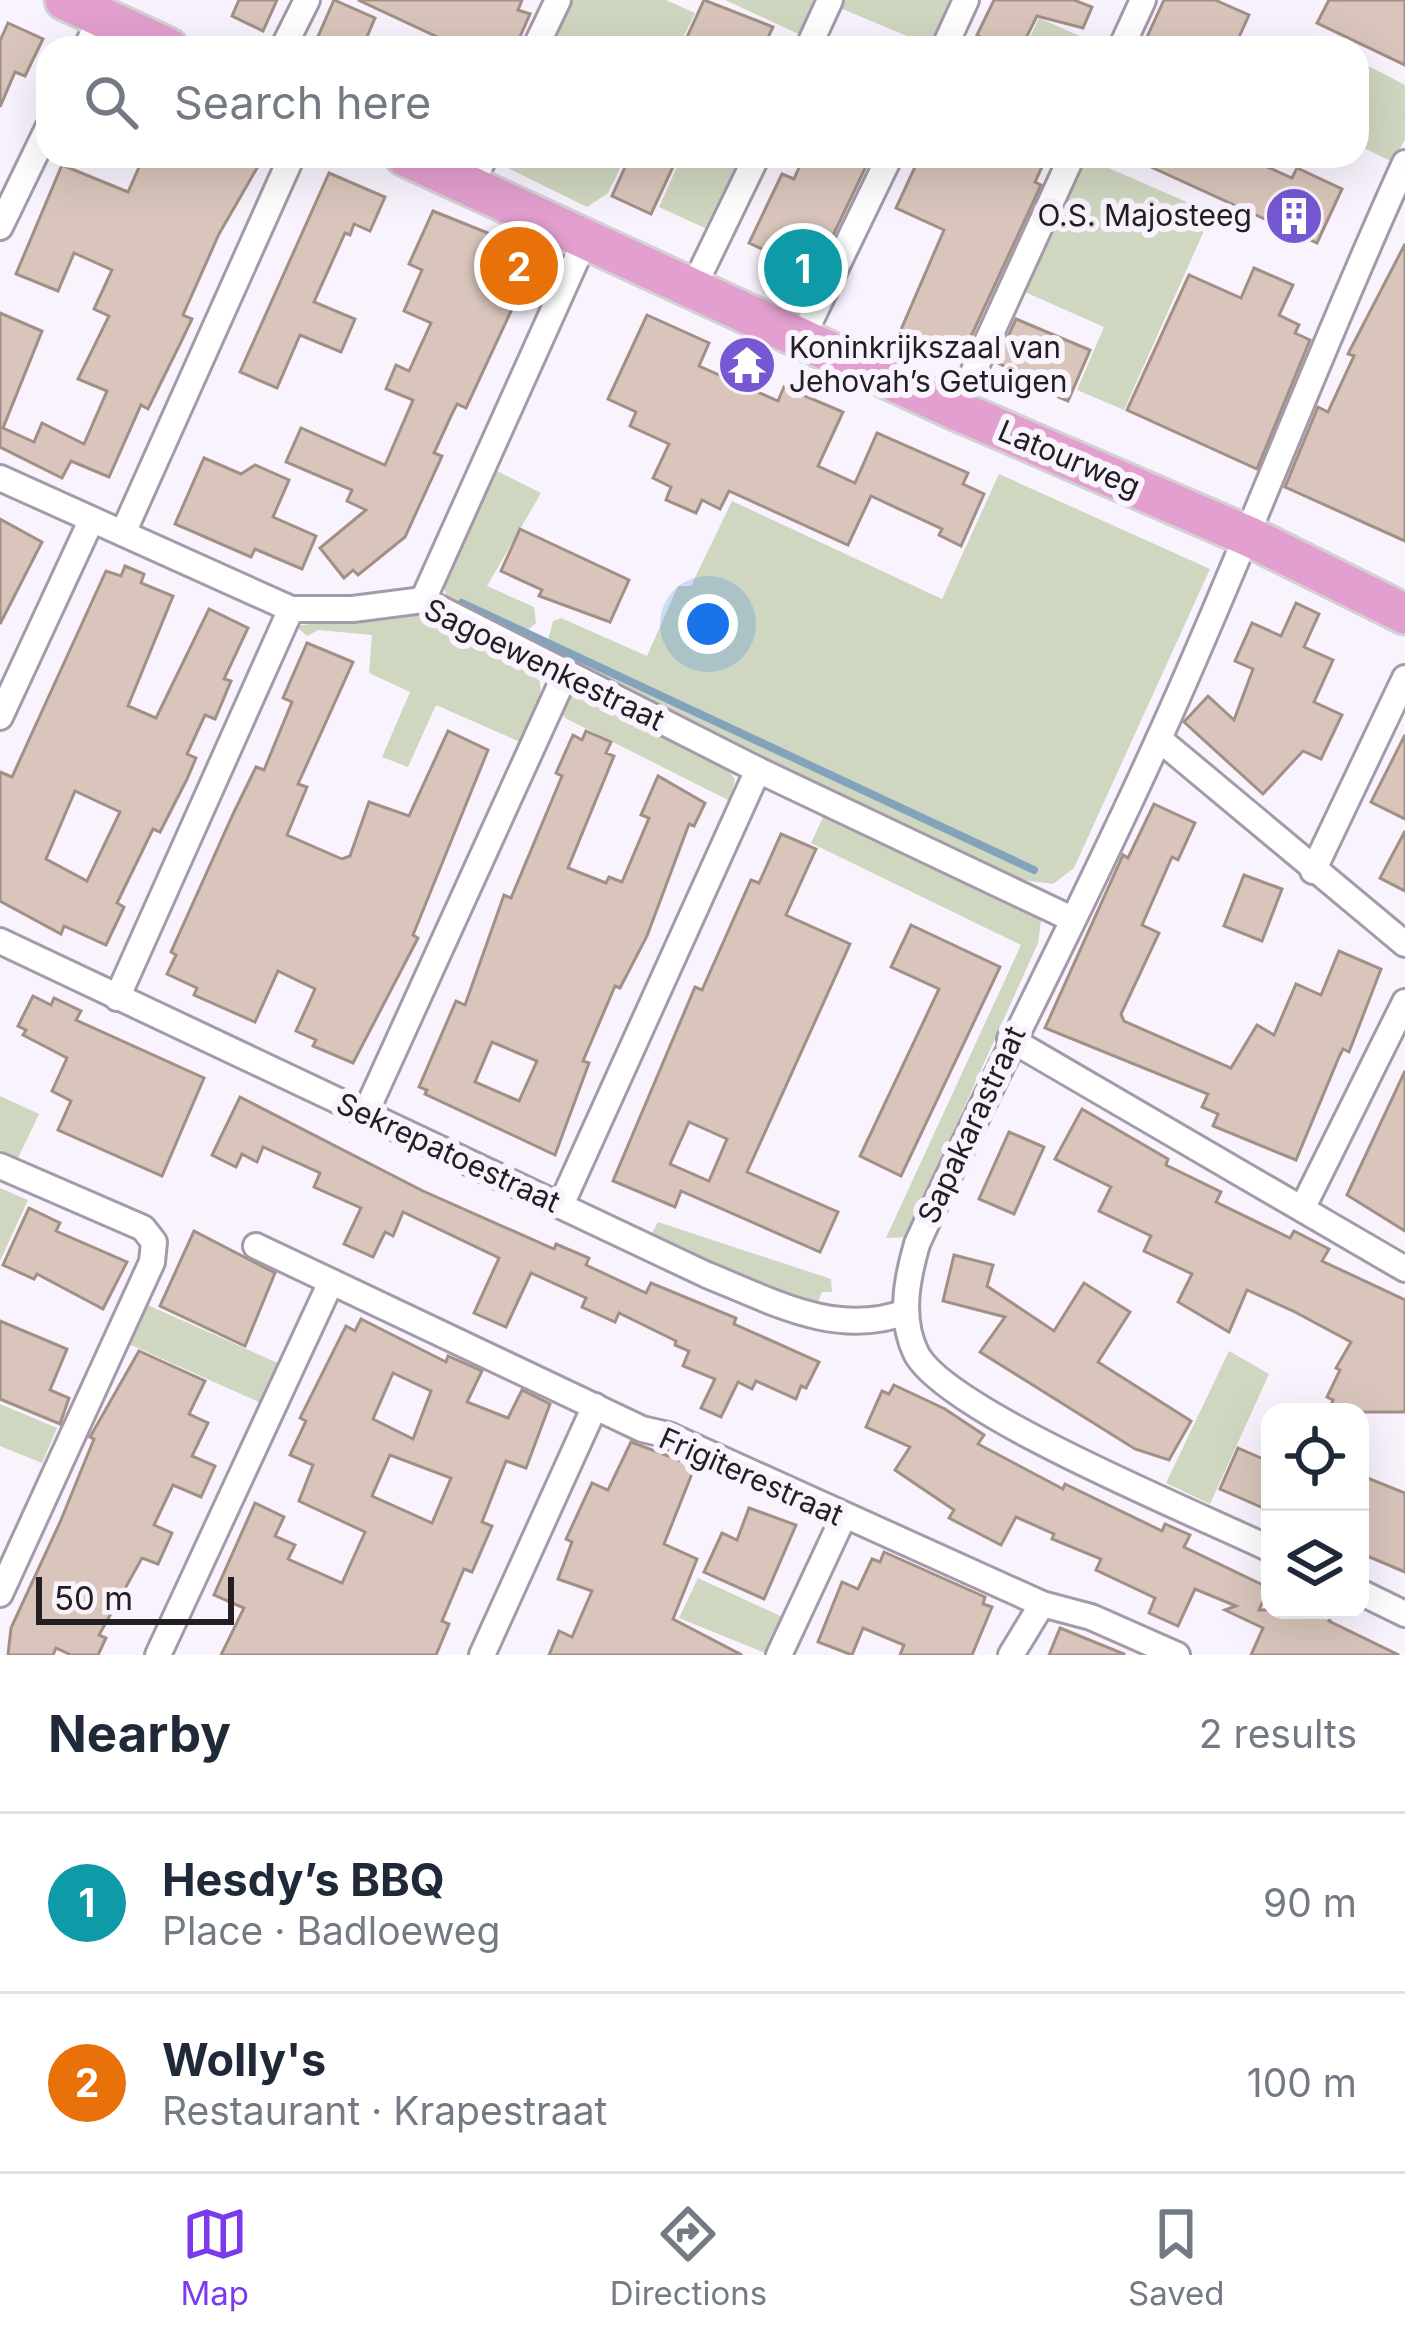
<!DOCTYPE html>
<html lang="en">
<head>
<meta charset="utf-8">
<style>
	body { margin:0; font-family:Inter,sans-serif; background:#f2f2f3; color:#1f2937 }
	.controls { position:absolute; right:36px; bottom:36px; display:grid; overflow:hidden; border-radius:24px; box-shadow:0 12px 48px #0002 }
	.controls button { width:108px; height:108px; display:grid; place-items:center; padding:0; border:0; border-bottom:3px solid #e0e1e3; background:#fff; color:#1f2937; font:60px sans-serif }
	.scale { position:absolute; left:36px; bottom:30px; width:198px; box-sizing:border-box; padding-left:12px; border:6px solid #221e24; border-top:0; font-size:33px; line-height:42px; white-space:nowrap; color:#221e24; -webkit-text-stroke:9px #f9f3fd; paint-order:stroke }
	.you { position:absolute; left:708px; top:624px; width:42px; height:42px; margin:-30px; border:9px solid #fff; border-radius:50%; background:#1a73e8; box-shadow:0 0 0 18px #1a73e833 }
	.badge { display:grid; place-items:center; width:78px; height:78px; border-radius:50%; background:#7c3aed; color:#fff; font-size:39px; font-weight:700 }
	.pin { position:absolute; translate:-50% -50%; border:6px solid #fff; box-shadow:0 3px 12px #0006 }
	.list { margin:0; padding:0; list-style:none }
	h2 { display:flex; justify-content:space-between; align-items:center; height:156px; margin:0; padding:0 48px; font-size:51px }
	h2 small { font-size:39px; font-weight:400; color:#747a83 }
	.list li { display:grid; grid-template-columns:78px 1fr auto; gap:36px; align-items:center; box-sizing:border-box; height:180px; padding:0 48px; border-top:3px solid #e0e1e3 }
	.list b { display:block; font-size:45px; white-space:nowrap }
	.list p { margin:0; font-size:39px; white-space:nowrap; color:#747a83 }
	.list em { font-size:39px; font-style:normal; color:#747a83 }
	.icon { flex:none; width:66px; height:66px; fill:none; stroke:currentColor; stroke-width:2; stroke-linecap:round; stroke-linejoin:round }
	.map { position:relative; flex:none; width:1405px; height:1655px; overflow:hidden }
	.search { position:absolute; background:#fff; box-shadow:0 12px 48px #0002; left:36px; right:36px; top:36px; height:132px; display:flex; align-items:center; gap:30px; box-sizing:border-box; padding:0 42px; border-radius:36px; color:#747a83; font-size:45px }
	.sheet { height:516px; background:#fff }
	nav { display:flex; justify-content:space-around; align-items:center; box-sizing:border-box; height:168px; border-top:3px solid #e0e1e3; background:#fff; font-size:33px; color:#747a83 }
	nav a { display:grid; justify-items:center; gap:6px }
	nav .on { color:#7c3aed }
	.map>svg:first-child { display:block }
</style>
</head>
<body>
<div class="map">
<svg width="1405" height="1655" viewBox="0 0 1405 1655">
	<rect width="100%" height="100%" fill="#f9f3fd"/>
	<!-- green -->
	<g fill="#d0d7c0">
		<polygon points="564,0 666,0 695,13 678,48 541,48"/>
		<polygon points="725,0 820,0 803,36"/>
		<polygon points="838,0 959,0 936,48 835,6"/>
		<polygon points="1039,18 1107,48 1025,48"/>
		<polygon points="1357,60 1405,85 1405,139 1393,162 1357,145"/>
		<polygon points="497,156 626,156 608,193 587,207 508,168"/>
		<polygon points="682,156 746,156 711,231 659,207"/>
		<polygon points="1081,156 1212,213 1124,410 1077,390 1104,327 1018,289"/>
		<polygon points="497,471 541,493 487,586 534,607 536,623 521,636 448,601 440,574 488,472"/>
		<polygon points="999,474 1210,569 1074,868 1053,884 1022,880 764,764 546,648 553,621 561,618 647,656 678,586 691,586 732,501 942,599"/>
		<polygon points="406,611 432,616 539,673 541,695 520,742 436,705 408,767 382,757 410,692 369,673 372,635 318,630 307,636 296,626"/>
		<polygon points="575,691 724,763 735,780 730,801 565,718 559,708"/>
		<polygon points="826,811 1042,914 1038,943 906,1237 886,1238 1021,945 811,843"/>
		<polygon points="0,1096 39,1114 18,1158 0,1150"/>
		<polygon points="0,1188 28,1200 0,1261"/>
		<polygon points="658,1222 831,1279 832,1292 822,1292 817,1304 807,1304 732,1276 652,1233"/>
		<polygon points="139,1301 280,1364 261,1403 122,1341"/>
		<polygon points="1229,1351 1269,1374 1210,1504 1166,1483"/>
		<polygon points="0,1404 57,1428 42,1463 0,1446"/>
		<polygon points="698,1578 787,1619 770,1655 679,1618"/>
	</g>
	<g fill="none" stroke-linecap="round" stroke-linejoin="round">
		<!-- stream -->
		<polyline stroke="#83a3bd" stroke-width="8" points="462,603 1034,870"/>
	</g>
	<!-- building -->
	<g fill="#d9c5bb" stroke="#a28f86" stroke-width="3" fill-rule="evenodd">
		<polygon points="239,0 277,0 263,31 232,16"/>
		<polygon points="334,0 375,18 362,48 313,48"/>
		<polygon points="358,0 522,0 518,10 530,14 515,48 461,48"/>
		<polygon points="704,0 773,27 763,48 682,48"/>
		<polygon points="994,0 1074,0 1092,7 1083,28 1037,16 1021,48 1004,48 977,35"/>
		<polygon points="1164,0 1215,0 1249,15 1234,48 1142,48"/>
		<polygon points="1329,0 1405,0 1405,65 1317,23"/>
		<polygon points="8,23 43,39 25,76 15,72 0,107 0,41"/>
		<polygon points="144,156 264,156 219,234 183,315 192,319 181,342 148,409 141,405 109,477 71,461 62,478 0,447 0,313 42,331 3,428 34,442 42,423 84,444 107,391 78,379 109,316 94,309 112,270 74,253 58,291 16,274 62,165 128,192"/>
		<polygon points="630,156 678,156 651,214 612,196"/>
		<polygon points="804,156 871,156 815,273 749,243 782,174 794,179"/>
		<polygon points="920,156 1047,156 1035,182 1041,185 961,358 900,332 944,230 896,208"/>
		<polygon points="1127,156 1243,156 1292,178 1297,168 1342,189 1317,243"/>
		<polygon points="329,173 385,197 370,231 354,224 350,235 345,233 314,302 355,319 341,352 300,335 277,388 240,372"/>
		<polygon points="433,211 538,253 466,408 457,404 451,416 434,453 442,456 405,537 358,575 353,570 344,578 320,548 366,510 347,501 352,490 286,462 301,428 385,465 413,400 386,389 396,365 409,371 431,323 404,311 422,270 409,264"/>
		<polygon points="1405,244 1405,541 1285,487 1318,407 1328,412 1354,356 1348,354"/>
		<polygon points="1254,268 1293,285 1279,315 1299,325 1295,333 1310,340 1257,469 1127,410 1189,275 1241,298"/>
		<polygon points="647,315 709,343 699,366 778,401 784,387 843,412 818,466 855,483 877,433 968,473 963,484 984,494 961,546 939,535 942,529 871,496 848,545 729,491 720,509 702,500 696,513 666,500 671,487 653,478 669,444 630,426 636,412 608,399"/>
		<polygon points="1016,319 1090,350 1068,401 1004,374 1006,367 996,362"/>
		<polygon points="204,458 241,474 255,465 289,480 273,517 316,536 302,569 255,549 251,557 175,524"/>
		<polygon points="0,519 42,542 0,624"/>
		<polygon points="520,529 629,580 610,622 539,596 542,590 501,571"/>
		<path d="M125 566 144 574 141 583 173 596 128 706 156 718 209 609 248 628 224 679 231 681 215 719 205 715 187 754 196 758 187 779 160 832 153 829 117 903 124 907 106 945 64 926 61 934 0 901V772L12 777 106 571 121 576ZM75 791 120 812 87 881 46 859Z"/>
		<polygon points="1296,603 1319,614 1304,647 1333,660 1314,702 1342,715 1321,759 1303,751 1263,794 1184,722 1208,696 1234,720 1253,669 1235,661 1252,623 1281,636"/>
		<polygon points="307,643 353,662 298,784 307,787 287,835 342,859 350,856 369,802 409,816 448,731 488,750 413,935 418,938 353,1063 313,1046 316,1040 296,1031 315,989 278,971 255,1022 194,995 197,988 167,974 176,955 171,952 234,812 256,767 264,770 292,702 283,698"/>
		<path d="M586 731 611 742 606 753 614 756 568 868 606 883 609 877 622 882 649 818 641 815 658 776 705 803 694 826 689 824 647 936 620 988 615 986 583 1061 589 1063 555 1155 425 1094 427 1090 419 1087 456 1001 465 1005 504 895 511 898 562 776 556 773 573 735 582 740ZM492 1042 537 1061 519 1101 475 1082Z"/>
		<polygon points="1405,735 1405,819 1371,802"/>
		<polygon points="1154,804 1195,823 1178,860 1172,857 1142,925 1159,933 1121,1014 1124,1021 1231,1068 1257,1025 1274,1035 1296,984 1321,995 1339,951 1381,969 1349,1052 1343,1049 1339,1057 1296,1160 1213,1126 1218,1114 1202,1107 1208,1094 1045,1028 1123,855 1128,858"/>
		<polygon points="1405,831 1405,891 1380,878"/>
		<path d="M781 834 816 849 786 915 850 944 747 1172 838 1212 820 1252 681 1191 675 1207 613 1181 695 987 702 990 751 880 759 883ZM689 1122 727 1139 709 1181 670 1164Z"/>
		<polygon points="1244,875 1282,889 1262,941 1224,926"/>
		<polygon points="911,925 1000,967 901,1176 860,1156 939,989 891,967"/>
		<polygon points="33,996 51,1005 54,998 81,1011 76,1020 204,1078 162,1176 58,1130 71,1101 52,1091 67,1058 23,1035 26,1030 18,1026"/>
		<polygon points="1405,1071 1405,1231 1347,1195"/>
		<polygon points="240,1097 423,1191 554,1249 556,1244 589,1258 586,1265 646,1293 651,1283 736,1318 734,1324 819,1362 806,1388 801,1386 796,1399 756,1381 752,1389 738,1382 721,1417 701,1408 715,1379 683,1366 689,1351 675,1345 676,1341 619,1313 615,1322 582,1307 586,1298 531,1273 506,1327 474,1313 499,1258 403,1212 393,1236 385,1232 373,1257 344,1244 361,1208 314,1187 320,1173 263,1147 257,1162 242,1154 236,1167 212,1155"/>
		<polygon points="1082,1109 1168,1159 1166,1165 1221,1192 1216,1202 1290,1238 1294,1231 1329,1249 1322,1261 1405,1300 1405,1412 1328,1412 1333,1400 1327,1397 1340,1370 1336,1368 1351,1342 1295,1312 1247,1290 1229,1332 1178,1302 1192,1274 1144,1251 1151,1236 1099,1211 1111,1187 1055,1159"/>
		<polygon points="1009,1132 1044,1147 1014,1214 979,1199"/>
		<polygon points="29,1208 60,1223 56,1231 127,1262 103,1309 37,1274 34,1279 3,1265"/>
		<polygon points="194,1231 275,1273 245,1346 160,1306"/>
		<polygon points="954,1255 993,1265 987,1286 1054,1331 1084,1283 1130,1312 1098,1362 1191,1421 1169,1460 1135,1449 980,1352 1005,1317 943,1301"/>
		<path d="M361 1319 446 1362 448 1356 482 1371 467 1402 508 1418 522 1390 550 1404 526 1468 506 1461 482 1522 492 1526 472 1572 464 1569 442 1621 449 1624 436 1655H221L244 1608 214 1595 255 1503 284 1517 275 1536 295 1545 288 1559 342 1583 365 1532 299 1501 313 1465 290 1455 306 1421 300 1418 346 1326 355 1331ZM393 1373 431 1391 413 1439 373 1419ZM390 1455 451 1478 432 1523 372 1496Z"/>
		<polygon points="0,1321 67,1349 50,1390 69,1398 60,1424 0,1399"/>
		<polygon points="139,1351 205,1381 189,1414 208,1423 192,1456 215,1466 201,1497 173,1485 154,1525 172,1533 158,1564 142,1558 99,1635 106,1638 98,1655 71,1655 56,1648 53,1655 8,1655 11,1628 61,1520 94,1439 90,1437"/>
		<polygon points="894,1385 945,1409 984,1435 978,1444 1063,1489 1065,1484 1162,1531 1165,1524 1190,1535 1184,1547 1269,1588 1259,1610 1335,1610 1329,1621 1399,1655 1251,1655 1263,1628 1225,1610 1236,1606 1195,1589 1178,1626 1149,1613 1155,1598 1096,1570 1101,1559 1052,1539 1054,1534 1016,1517 1001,1545 949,1518 954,1510 895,1470 910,1447 866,1427 882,1391 889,1394"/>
		<polygon points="631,1442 695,1466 664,1544 697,1559 673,1619 742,1655 549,1655 559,1631 572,1637 592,1591 558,1579 572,1542 566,1539 592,1483 608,1490"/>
		<polygon points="1238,1448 1270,1462 1270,1511 1220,1489"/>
		<polygon points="1360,1475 1405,1493 1405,1572 1360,1553"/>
		<polygon points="749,1508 796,1525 764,1599 704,1572 722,1533 737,1540"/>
		<polygon points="884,1552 985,1597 983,1604 992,1607 972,1655 900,1655 904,1645 863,1628 852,1655 818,1642 842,1582 858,1589 872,1559 880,1562"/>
		<polygon points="1060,1628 1124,1654 1124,1655 1049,1655"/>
	</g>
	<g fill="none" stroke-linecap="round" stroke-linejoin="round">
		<defs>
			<g id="minor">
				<polyline points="86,48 101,17"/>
				<polyline points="283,48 307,0"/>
				<polyline points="535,48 558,0"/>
				<polyline points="808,48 830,0"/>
				<polyline points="944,48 966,0"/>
				<polyline points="1121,48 1143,0"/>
				<polyline points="471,186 485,156"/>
				<polyline points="0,227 48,128"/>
				<polyline points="693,288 757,156"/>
				<polyline points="802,338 890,156"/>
				<polyline points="956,410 1072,156"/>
				<polyline points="0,478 291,609 353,609 423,600 758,770 1072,919"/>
				<polyline points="123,533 292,156"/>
				<polyline points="423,600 586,238"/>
				<polyline points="0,717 91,521"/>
				<polyline points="1159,739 1405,944"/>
				<polyline points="1313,871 1405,678"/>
				<path d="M0 941 707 1275C772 1301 836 1338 906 1312"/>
				<polyline points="117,998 291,609"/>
				<polyline points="1010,1039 1405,1269"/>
				<polyline points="365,1114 565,675"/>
				<polyline points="0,1166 143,1228 154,1242 152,1262 0,1594"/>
				<polyline points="561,1205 758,770"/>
				<polyline points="1303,1207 1405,1002"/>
				<polyline points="256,1246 642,1429 668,1435 1042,1604 1091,1617 1177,1655"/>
				<path d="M1270 1549C1200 1515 946 1412 916 1353 899 1318 907 1279 917 1244 995 1072 1084 906 1161 734 1247 545 1319 351 1405 163"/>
				<polyline points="1360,1592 1405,1614"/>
				<polyline points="158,1655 331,1282"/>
				<polyline points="482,1655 595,1406"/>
				<polyline points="779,1655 843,1518"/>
				<polyline points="1011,1655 1042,1604"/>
			</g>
			<g id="primary">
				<polyline points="65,0 168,48"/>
				<polyline points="405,156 956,410 1250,537 1405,614"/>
			</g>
		</defs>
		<!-- minor casing -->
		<use href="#minor" stroke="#a49aaa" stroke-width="30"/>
		<!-- primary casing -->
		<use href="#primary" stroke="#d3d2d3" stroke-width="45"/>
		<!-- minor -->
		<use href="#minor" stroke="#fff" stroke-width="24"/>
		<!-- primary -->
		<use href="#primary" stroke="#e29fcf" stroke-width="39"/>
	</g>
	<!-- icons -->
	<defs>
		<symbol id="building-disc" viewBox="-11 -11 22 22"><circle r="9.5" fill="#7658d2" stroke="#f9f3fd"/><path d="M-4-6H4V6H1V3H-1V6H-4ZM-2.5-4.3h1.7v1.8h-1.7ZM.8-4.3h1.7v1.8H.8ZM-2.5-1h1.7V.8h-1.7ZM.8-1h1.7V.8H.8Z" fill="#fff"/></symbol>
		<symbol id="temple-disc" viewBox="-11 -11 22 22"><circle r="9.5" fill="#7658d2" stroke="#f9f3fd"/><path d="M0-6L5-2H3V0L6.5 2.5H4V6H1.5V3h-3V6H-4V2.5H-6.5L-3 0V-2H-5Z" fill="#fff"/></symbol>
	</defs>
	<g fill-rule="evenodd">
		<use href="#building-disc" x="1261" y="183" width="66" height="66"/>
		<use href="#temple-disc" x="714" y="332" width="66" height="66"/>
	</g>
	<g text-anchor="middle" stroke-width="12" stroke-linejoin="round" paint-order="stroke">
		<!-- poi labels -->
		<g font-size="30" fill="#221e24" stroke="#f9f3fd" text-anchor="end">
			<text x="1252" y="226">O.S. Majosteeg</text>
			<text x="789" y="358" text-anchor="start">Koninkrijkszaal van<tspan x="789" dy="34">Jehovah’s Getuigen</tspan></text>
		</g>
		<!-- street labels -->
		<g font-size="30" fill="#221e24" stroke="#f9f3fd">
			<text transform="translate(1069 459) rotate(23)" y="10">Latourweg</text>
			<text transform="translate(544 665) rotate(26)" y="10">Sagoewenkestraat</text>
			<text transform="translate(972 1125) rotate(-65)" y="10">Sapakarastraat</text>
			<text transform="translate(448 1153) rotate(25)" y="10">Sekrepatoestraat</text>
			<text transform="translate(751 1477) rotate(24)" y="10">Frigiterestraat</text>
		</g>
	</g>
</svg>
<div class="controls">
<button><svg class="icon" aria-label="locate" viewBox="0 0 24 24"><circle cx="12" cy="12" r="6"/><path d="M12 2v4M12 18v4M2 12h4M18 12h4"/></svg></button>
<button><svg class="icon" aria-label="layers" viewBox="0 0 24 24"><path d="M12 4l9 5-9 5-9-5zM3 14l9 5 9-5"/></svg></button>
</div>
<div class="scale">50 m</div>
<div class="you"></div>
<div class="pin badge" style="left:803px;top:268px;background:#0f9aa8">1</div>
<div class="pin badge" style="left:519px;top:266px;background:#e8710a">2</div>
<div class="search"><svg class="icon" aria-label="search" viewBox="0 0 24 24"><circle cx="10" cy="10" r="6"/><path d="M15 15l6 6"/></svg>Search here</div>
</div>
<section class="sheet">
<h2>Nearby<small>2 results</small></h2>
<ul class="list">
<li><span class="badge" style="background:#0f9aa8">1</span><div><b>Hesdy’s BBQ</b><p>Place · Badloeweg</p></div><em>90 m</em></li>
<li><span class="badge" style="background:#e8710a">2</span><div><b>Wolly's</b><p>Restaurant · Krapestraat</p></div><em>100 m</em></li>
</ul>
</section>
<nav>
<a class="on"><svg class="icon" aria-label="map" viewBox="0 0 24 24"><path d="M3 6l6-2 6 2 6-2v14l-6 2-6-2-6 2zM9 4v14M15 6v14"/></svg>Map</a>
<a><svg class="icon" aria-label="directions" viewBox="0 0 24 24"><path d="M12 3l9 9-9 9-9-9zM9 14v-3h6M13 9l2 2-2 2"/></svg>Directions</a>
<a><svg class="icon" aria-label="saved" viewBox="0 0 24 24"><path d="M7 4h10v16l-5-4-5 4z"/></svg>Saved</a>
</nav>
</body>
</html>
